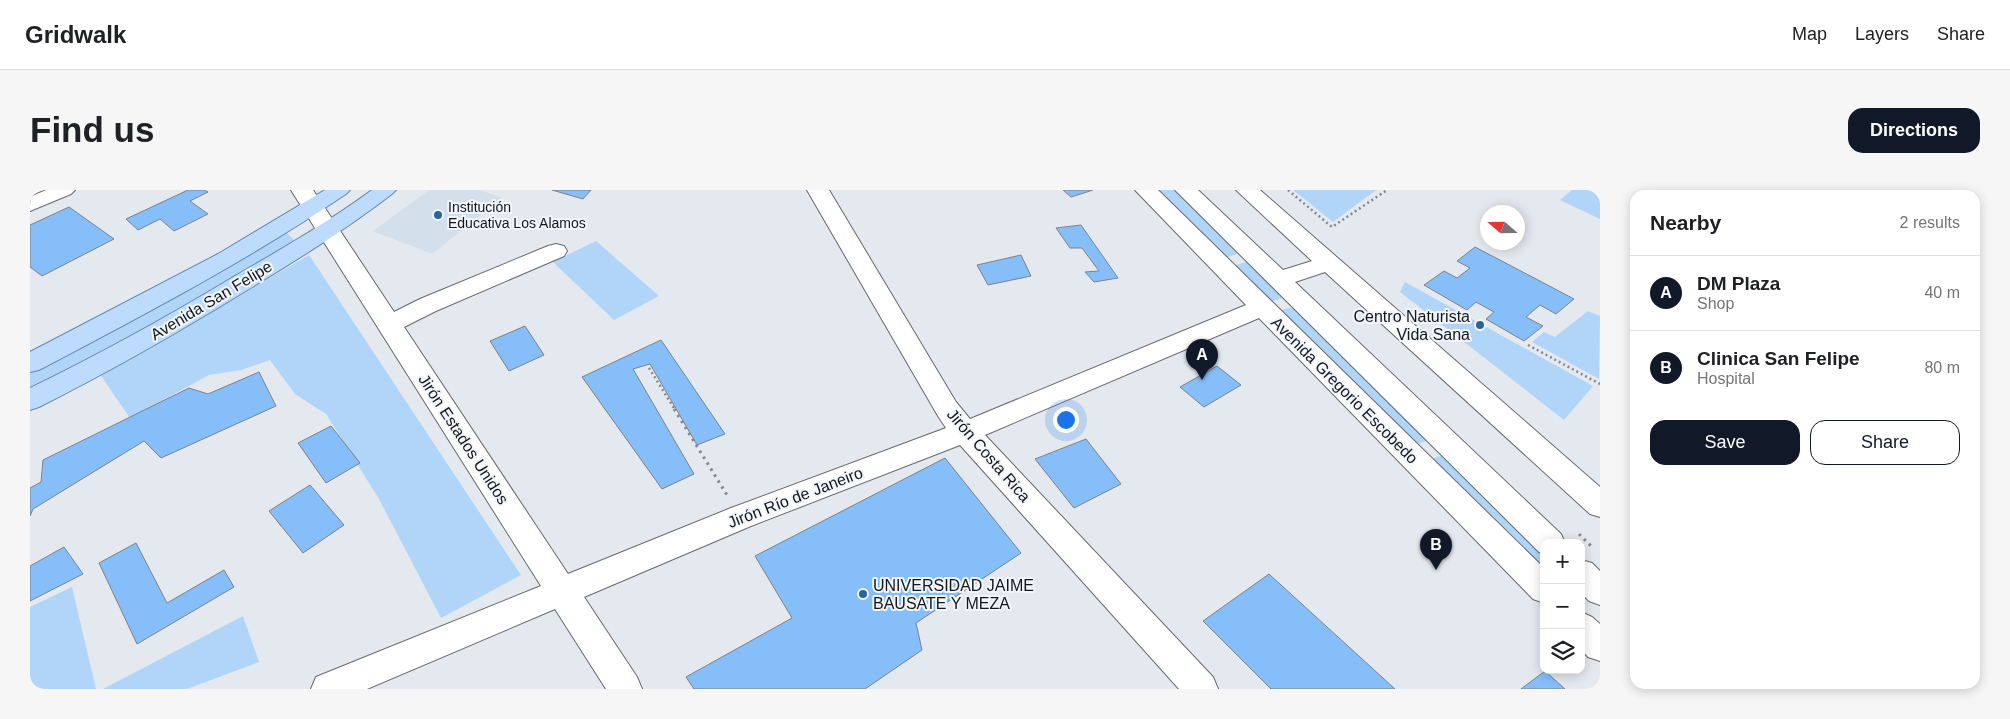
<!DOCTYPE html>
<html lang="en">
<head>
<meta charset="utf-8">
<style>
	body { margin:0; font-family:Helvetica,sans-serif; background:#f6f6f6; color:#202124 }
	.controls { position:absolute; right:15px; bottom:15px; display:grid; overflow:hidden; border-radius:10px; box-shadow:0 2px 12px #0003 }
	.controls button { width:45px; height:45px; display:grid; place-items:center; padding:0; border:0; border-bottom:1px solid #e0e0e0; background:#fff; color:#202124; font:25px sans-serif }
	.compass { position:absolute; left:1450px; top:15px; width:45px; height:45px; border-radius:50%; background:#fff; box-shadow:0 2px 12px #0003; rotate:290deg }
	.you { position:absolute; left:1035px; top:229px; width:18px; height:18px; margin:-12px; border:4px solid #fff; border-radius:50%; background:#1a73e8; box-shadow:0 0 0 8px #1a73e833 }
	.badge { display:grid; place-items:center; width:32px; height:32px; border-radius:50%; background:#111827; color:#fff; font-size:16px; font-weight:700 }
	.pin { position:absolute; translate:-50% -41px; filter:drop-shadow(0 1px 2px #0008) }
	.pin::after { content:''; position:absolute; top:26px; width:18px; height:15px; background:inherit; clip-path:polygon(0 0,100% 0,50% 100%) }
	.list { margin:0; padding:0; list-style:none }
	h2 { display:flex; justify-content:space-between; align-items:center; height:65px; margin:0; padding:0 20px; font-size:21px }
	h2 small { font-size:16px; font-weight:400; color:#757577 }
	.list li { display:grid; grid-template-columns:32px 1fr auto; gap:15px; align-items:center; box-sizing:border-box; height:75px; padding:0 20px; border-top:1px solid #e0e0e0 }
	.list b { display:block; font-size:19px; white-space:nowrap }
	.list p { margin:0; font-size:16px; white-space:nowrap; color:#757577 }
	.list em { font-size:16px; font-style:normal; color:#757577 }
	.actions { display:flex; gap:10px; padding:15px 20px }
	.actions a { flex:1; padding:11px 0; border:1px solid #111827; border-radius:15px; text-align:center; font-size:18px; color:#111827 }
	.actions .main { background:#111827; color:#fff }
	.icon { flex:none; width:28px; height:28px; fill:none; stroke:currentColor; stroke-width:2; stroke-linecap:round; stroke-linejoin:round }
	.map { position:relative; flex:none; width:1570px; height:499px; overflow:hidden; border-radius:15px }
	header { display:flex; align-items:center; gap:30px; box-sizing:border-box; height:70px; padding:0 25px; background:#fff; border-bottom:1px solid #e0e0e0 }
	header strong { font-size:24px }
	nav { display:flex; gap:28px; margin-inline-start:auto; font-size:18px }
	.intro { display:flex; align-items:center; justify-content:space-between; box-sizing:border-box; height:120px; padding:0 30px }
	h1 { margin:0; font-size:35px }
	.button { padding:12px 22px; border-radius:15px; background:#111827; color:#fff; font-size:18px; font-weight:700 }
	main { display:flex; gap:30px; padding:0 30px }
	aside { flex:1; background:#fff; border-radius:15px; box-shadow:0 2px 12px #0003 }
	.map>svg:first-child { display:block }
</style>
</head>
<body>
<header>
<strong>Gridwalk</strong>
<nav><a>Map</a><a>Layers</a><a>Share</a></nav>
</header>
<div class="intro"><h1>Find us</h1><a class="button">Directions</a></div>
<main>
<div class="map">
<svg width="1570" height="499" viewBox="0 0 1570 499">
	<rect width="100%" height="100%" fill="#e4e9ef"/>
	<!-- built -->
	<polygon fill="#d3dfea" points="399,0 450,0 472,8 402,64 343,41"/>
	<!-- green -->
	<g fill="#b1d4f9">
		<polygon points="1126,0 1150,0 1213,62 1195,68"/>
		<polygon points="1263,0 1346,0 1303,32"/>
		<polygon points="1542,0 1570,0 1570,29 1530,10"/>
		<path d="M252 38 264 50C177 103 90 154 0 200V177Z"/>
		<polygon points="566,51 629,106 584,130 523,72"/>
		<polygon points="279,65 491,385 411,428 349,309 296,224 265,204 240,170 211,180 179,185 100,228 71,186"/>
		<polygon points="1220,71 1258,106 1240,112 1203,76"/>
		<polygon points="1375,92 1563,196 1534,230 1370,102"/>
		<polygon points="1264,117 1399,250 1380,257 1247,121"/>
		<polygon points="1558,121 1570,126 1569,189 1502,152 1514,142 1525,147"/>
		<polygon points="1413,265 1514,362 1514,379 1392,272"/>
		<polygon points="42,397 66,499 0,499 0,417"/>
		<polygon points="213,426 229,472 157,499 73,499"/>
	</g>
	<!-- building -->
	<g fill="#85bef8" stroke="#7d8288">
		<polygon points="158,0 174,0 178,2 160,11 178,24 144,41 130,29 108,40 96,29"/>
		<polygon points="522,0 561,0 553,9"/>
		<polygon points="1033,0 1063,0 1041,7"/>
		<polygon points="39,17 84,49 12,86 0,77 0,35"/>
		<polygon points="1051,35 1088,88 1064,92 1055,82 1069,81 1052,58 1040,58 1026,38"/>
		<polygon points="1445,57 1508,90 1544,109 1526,124 1510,115 1496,127 1513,136 1494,151 1456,129 1464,122 1446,112 1437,120 1394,95 1414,81 1427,88 1440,78 1427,71"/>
		<polygon points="991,65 1001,86 958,95 947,75"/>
		<polygon points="495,136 514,165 479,181 460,151"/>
		<polygon points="631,150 695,244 667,255 620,174 603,179 664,284 632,299 552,187"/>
		<polygon points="1187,176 1211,195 1174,217 1150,197"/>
		<polygon points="229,182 246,216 131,268 114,251 3,319 0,326 0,298 11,292 13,270 159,198 178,204"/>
		<polygon points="301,236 330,273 296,293 268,253"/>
		<polygon points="1056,249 1091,294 1044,318 1005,269"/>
		<polygon points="915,268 991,363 886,433 892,460 835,499 664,499 656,487 762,428 725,366"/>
		<polygon points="280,295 314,335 273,363 239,321"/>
		<polygon points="106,353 137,413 194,380 204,397 107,454 69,373"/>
		<polygon points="34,357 53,384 0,411 0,376"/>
		<polygon points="1239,384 1365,499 1241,499 1173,431"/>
		<polygon points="1515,481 1535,499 1491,499"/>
	</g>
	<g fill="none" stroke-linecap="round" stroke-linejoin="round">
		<defs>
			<g id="minor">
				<polygon points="16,0 45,0 41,4 0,21 0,7"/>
				<polygon points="261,0 283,0 364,122 390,109 518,56 526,54 534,56 537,61 534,66 406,121 374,137 538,384 701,318 916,238 908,226 777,0 799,0 926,212 940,229 1216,115 1105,0 1128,0 1514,378 1514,413 1503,409 1229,128 955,245 1183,487 1188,499 1149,499 930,255 721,336 554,407 607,487 612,499 576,499 525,419 337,499 281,499 286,487 511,396"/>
				<polygon points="1145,0 1168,0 1253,80 1282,71 1206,0 1230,0 1570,297 1570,327 1560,324 1295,82 1265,92 1531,344 1535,353 1514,353 1514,364 1509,362"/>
				<polygon points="1551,370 1562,373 1570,381 1570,415 1559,411 1551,403"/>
				<polygon points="1551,422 1562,427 1570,434 1570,471 1558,467 1551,459"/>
			</g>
			<g id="major">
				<path d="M295 0H320L316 4C218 70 114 125 9 180L0 182V162L188 64Z"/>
				<path d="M342 0H366L362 4C315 40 265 71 214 102 147 143 79 182 9 217L0 220V198C68 165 135 128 200 89 248 61 297 33 342 0Z"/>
			</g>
		</defs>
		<!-- minor casing -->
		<use href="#minor" stroke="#656a6f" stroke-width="2"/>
		<!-- major casing -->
		<use href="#major" stroke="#6588ac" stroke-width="2"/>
		<!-- path-far1 -->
		<g stroke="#85898d" stroke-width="2.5" stroke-dasharray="2 3" stroke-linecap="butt">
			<polyline points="1258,0 1302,37 1357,0"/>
			<polyline points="1498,155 1570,194"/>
			<polyline points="619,178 645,220"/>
		</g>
		<!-- path -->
		<g stroke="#85898d" stroke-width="3" stroke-dasharray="2.5 4.5" stroke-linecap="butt">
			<polyline points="644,219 697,305"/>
			<polyline points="1549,344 1562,357"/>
		</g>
		<!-- minor -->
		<use href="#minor" fill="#fff" fill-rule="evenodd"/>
		<!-- major -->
		<use href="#major" fill="#bddcfd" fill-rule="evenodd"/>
	</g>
	<!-- markers -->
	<g fill="#29649b" stroke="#f1f6fc" stroke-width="2">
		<circle cx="408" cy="25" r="5"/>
		<circle cx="1450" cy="135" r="5"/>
		<circle cx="833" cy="404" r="5"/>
	</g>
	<g text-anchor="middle" stroke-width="4" stroke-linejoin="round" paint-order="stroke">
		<!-- far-poi labels -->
		<g font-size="14" fill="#141618" stroke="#f1f6fc" text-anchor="start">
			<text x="418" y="22">Institución<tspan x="418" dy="16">Educativa Los Alamos</tspan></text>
		</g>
		<!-- street labels -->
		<g font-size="16" fill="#141618" stroke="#f1f6fc">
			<text transform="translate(181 110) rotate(-31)" y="6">Avenida San Felipe</text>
			<text transform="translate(1315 200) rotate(45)" y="6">Avenida Gregorio Escobedo</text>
			<text transform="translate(434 249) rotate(57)" y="6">Jirón Estados Unidos</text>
			<text transform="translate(959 265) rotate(49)" y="6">Jirón Costa Rica</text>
			<text transform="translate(765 307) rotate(-21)" y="6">Jirón Río de Janeiro</text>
		</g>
		<!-- poi labels -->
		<g font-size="16" fill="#141618" stroke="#f1f6fc" text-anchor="end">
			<text x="1440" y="132">Centro Naturista<tspan x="1440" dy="18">Vida Sana</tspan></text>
			<text x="843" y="401" text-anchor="start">UNIVERSIDAD JAIME<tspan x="843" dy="18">BAUSATE Y MEZA</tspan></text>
		</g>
	</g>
</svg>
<div class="controls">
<button>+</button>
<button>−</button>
<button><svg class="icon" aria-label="layers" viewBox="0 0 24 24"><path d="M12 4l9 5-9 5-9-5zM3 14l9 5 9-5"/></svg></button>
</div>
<svg class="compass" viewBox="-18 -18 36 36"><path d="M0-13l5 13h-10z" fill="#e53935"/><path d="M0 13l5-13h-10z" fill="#757577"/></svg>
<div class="you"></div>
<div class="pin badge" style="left:1172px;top:190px">A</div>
<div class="pin badge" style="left:1406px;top:380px">B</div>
</div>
<aside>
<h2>Nearby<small>2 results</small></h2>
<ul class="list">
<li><span class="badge">A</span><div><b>DM Plaza</b><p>Shop</p></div><em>40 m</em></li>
<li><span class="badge">B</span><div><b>Clinica San Felipe</b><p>Hospital</p></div><em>80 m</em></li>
</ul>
<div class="actions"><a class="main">Save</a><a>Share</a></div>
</aside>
</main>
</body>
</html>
